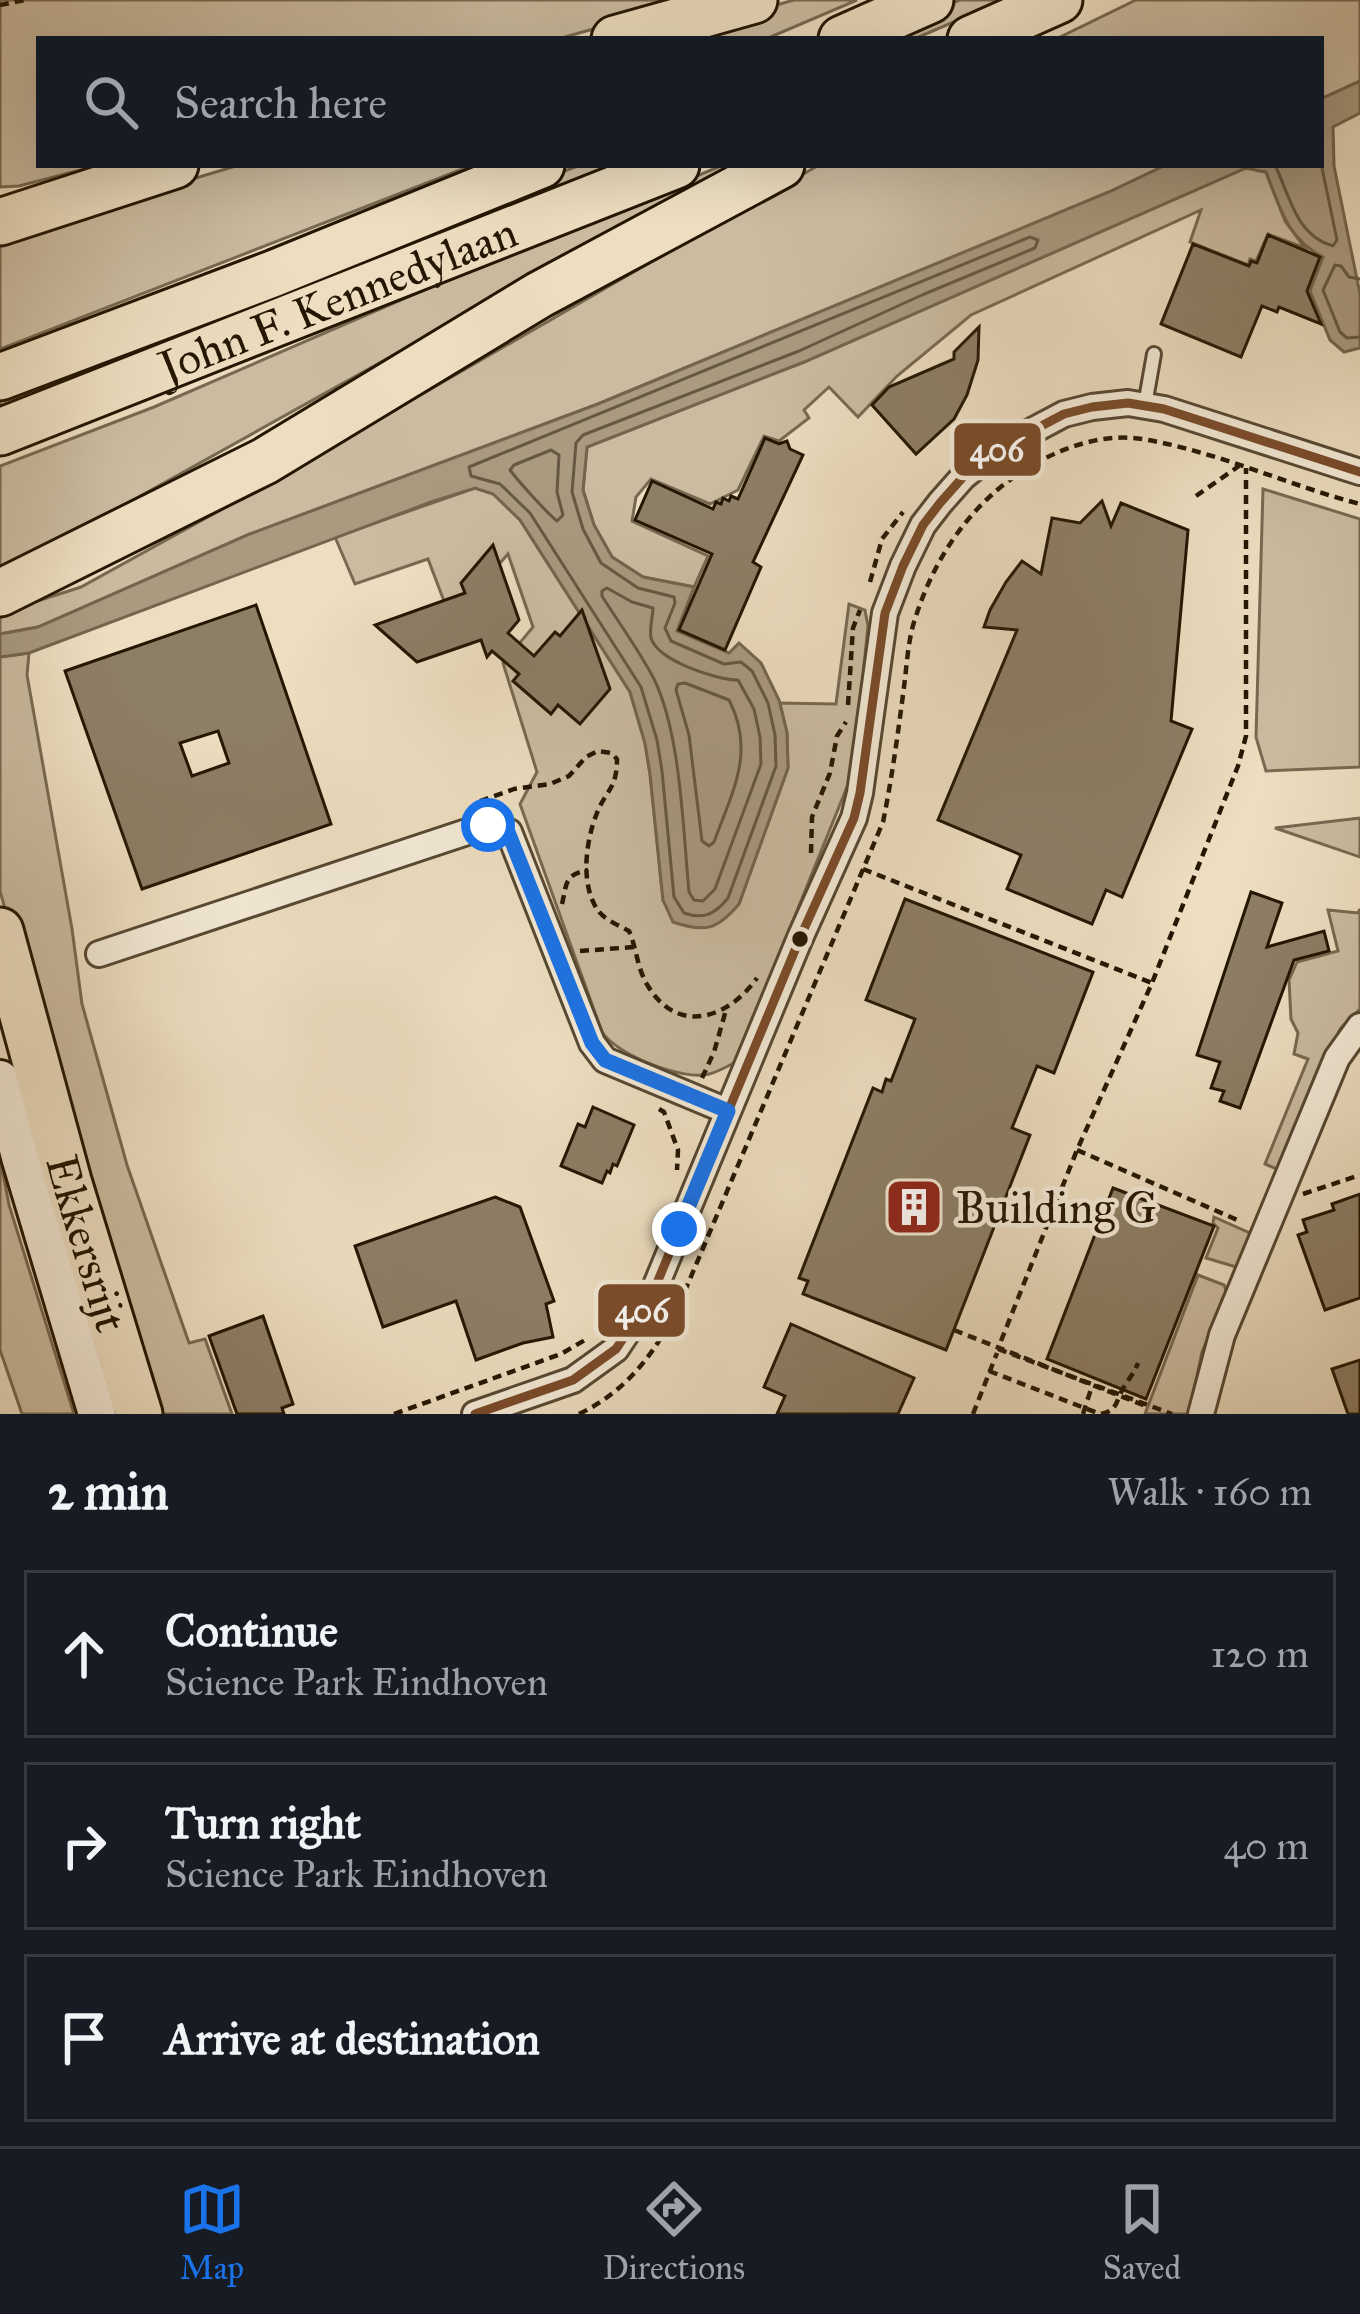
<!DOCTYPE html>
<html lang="en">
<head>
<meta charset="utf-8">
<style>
	body { margin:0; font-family:"IM FELL Great Primer",serif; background:#20242c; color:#f1f3f6 }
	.stop { position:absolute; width:36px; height:36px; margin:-27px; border:9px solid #1a73e8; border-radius:50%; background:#fff }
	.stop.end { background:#1a73e8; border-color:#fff; box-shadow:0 3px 12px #0008 }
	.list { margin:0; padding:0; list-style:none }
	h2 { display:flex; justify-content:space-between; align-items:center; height:156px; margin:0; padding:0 48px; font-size:51px }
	h2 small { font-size:39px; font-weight:400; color:#9ea1a6 }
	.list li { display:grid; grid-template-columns:78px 1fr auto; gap:36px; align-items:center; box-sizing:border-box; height:168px; margin:0 24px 24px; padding:0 24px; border:3px solid #363941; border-radius:0px }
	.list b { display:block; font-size:45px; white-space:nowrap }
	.list p { margin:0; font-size:39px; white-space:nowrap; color:#9ea1a6 }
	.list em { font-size:39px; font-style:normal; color:#9ea1a6 }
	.icon { flex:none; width:66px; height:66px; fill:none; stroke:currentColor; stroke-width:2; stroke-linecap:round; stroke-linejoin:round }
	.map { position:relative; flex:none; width:1360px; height:1414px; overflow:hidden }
	.search { position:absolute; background:#171b24; box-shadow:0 12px 48px #0002; left:36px; right:36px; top:36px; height:132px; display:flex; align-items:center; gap:30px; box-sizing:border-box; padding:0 42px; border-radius:0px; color:#9ea1a6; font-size:45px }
	.sheet { height:732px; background:#171b24 }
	nav { display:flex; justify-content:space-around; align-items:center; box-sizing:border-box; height:168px; border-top:3px solid #363941; background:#171b24; font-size:33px; color:#9ea1a6 }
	nav a { display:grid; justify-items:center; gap:6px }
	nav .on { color:#1a73e8 }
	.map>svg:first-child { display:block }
</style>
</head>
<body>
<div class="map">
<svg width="1360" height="1414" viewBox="0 0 1360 1414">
	<rect width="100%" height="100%" fill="#eddec1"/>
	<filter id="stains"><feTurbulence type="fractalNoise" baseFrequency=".00167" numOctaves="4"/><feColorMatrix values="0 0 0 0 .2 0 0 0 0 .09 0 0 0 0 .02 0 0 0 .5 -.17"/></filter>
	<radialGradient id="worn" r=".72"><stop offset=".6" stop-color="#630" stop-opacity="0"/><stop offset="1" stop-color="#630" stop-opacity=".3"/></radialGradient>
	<!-- green -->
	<g fill="#cbbca1" stroke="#786952" stroke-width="3">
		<polygon points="0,0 696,0 558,39 39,39 39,165 100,165 19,186 0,187"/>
		<polygon points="794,0 857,0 766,39 658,39"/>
		<polygon points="960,0 1005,0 914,39 873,39"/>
		<polygon points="1136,0 1360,0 1360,81 1321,99 1321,39 1056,39"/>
		<polygon points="239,165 473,165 0,349 0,237"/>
		<polygon points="580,165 620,165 431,242 0,407 0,391"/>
		<polygon points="723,165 744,165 516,287 56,543 0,570 0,466 154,407 447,280"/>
		<polygon points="819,165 1166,165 1109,192 598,404 250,534 38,627 0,634 0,613 81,587 235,502"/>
		<polygon points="1246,168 1266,172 1285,221 1305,248 1268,234 1256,261 1250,259 1248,265 1190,242 1201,210 971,315 897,376 858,417 829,387 804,410 809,418 779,441 764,436 738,490 710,504 651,479 636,497 632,521 708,556 694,587 643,577 612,557 594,525 583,490 587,447 804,362"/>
		<path d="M475 488 494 494 520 520 630 692 645 743 650 774 663 900 739 904 788 768 787 733 780 703 836 704 849 604 865 610 868 626 855 755 849 782 736 1062C728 1066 718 1072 709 1074 682 1081 617 1055 602 1032L520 804 537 772 503 663 533 627 508 554 478 588 447 609 428 559 355 584 335 537Z"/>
		<polygon points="1263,489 1360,519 1360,767 1266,771 1256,737"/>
		<polygon points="29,653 27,675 72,929 82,1004 127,1165 189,1343 205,1339 232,1414 153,1414 83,1187 0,891 0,657"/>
		<polygon points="1360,818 1360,857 1275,828"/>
		<polygon points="1360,909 1360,1009 1340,1029 1279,1170 1265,1164 1308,1059 1294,1054 1298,1033 1291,1019 1289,980 1297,962 1338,951 1328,910 1358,913"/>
		<polygon points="0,1157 9,1205 74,1414 22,1414 0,1350"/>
		<polygon points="1214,1217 1252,1234 1236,1267 1206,1258 1218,1228 1213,1223"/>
		<polygon points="1198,1275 1224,1285 1227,1293 1202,1352 1189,1414 1145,1414"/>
	</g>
	<!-- water -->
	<path fill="#a99a80" stroke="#74654e" stroke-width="3" d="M1360 81V113L1333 127 1334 166 1360 294V348L1344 352 1330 340 1310 291 1323 257C1287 239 1280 207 1266 172L1246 168 804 362 587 447 583 490 594 525 612 557 643 577 694 587 677 631 729 653 739 643 761 663 779 700 787 733 788 768 739 904C717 930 705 933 673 922L663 900 650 774 645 743 630 692 520 520 493 494 475 488 431 502 29 653 0 657V634L38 627 250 534 598 404 1109 192 1166 165H1321V99Z"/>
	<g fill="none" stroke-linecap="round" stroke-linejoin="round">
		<!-- shore -->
		<g stroke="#665842" stroke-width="3">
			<path d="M1275 165C1290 196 1296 236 1333 246L1337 240 1322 168 1321 143"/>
			<path d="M1030 237 1038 240 1035 248 922 295 799 351 583 435 576 443 572 492 583 529 601 563 638 588 674 597 675 603 665 628 671 641 724 664 741 662 752 671 768 703 775 735 776 766 728 898C715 914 704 920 684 913L674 897 662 771 657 740 641 687 530 513 500 484 471 476 469 467Z"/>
			<polyline points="1360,279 1349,277 1341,266 1335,265 1323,290 1340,332 1347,338 1360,337"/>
			<path d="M551 450 559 455 557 492 563 515 557 521C547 513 519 482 510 470L514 465Z"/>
			<path d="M607 588 632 602 653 608C653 617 649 628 651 638 658 661 717 680 738 680L754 709 760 737 761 764 715 889 703 901 694 900 689 892C683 830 681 732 653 677 638 649 619 623 602 596V591Z"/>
			<path d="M685 683 729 700C756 752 732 792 714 842L709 846 702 841 689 735 676 690 678 684Z"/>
		</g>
	</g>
	<!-- building -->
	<g fill="#8d7e66" stroke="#241603" stroke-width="3" fill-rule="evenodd">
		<polygon points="1268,235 1320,257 1307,291 1321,324 1279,307 1277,312 1262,306 1241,357 1161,324 1193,244 1249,266 1251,261 1257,263"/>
		<polygon points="979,327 978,360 967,395 954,419 916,454 872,405 889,387 954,359 954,352"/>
		<polygon points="765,438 779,444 787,441 790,449 803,455 753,562 761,567 725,650 679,630 712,554 635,520 652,481 713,509 716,502 721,504 723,498 729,501 731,496 738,499"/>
		<polygon points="1102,501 1111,526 1121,503 1188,530 1171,721 1192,729 1122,897 1106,890 1092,924 1007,889 1021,855 938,820 1017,630 984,627 990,610 1006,582 1022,561 1041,574 1052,518 1080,523"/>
		<polygon points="493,545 519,620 508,633 534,656 555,632 560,636 582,610 610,689 580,724 558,705 551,714 513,681 519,674 492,651 487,657 481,640 417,662 375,625 465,593 461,583"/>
		<path d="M256 605 331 824 142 889 65 671ZM218 731 229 763 192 776 180 743Z"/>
		<polygon points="1251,892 1282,903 1267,947 1324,931 1329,951 1294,960 1240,1108 1220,1101 1224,1091 1211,1088 1220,1062 1197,1055"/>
		<polygon points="905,899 1093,972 1054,1073 1037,1066 1012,1128 1030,1135 946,1350 803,1294 808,1281 799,1278 873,1088 882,1092 886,1079 891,1081 915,1019 866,1000"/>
		<polygon points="593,1107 634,1125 617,1166 613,1164 610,1173 607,1171 602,1183 561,1166 578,1124 585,1127"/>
		<polygon points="1113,1188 1214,1226 1146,1399 1047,1359"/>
		<polygon points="1360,1194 1360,1298 1325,1310 1298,1235 1307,1232 1303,1220 1334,1210 1332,1204"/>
		<polygon points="495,1197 520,1207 554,1301 546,1304 553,1337 523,1343 476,1360 456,1301 383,1327 355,1246"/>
		<polygon points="263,1316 293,1404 282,1408 284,1414 237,1414 209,1336"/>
		<polygon points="791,1324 914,1378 898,1414 777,1414 785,1396 764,1387"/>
		<polygon points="1360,1360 1360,1414 1348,1414 1332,1369"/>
	</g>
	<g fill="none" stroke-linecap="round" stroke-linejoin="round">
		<defs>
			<polyline id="lane" points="1145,405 1154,354"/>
			<g id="street">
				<polyline points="99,954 488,825 509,832 592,1043 605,1060 727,1111"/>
				<polyline points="475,1414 573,1380 616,1349 652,1295 800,938 854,818 860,793 885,613 903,566 923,525 940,503 963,477 998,449 1064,414 1092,407 1128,403 1164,409 1360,472"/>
				<polyline points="1201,1414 1222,1335 1337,1058 1360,1026"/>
			</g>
			<polyline id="secondary" points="0,1079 20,1157 97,1414"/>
			<g id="highway">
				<polyline points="615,39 754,0"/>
				<polyline points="842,39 930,0"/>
				<polyline points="971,39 1059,0"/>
				<polyline points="0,222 175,165"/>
				<polyline points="0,377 275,273 541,165"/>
				<path id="s1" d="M0 432 676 165"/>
				<polyline points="0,593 265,461 539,295 781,165"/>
				<path id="s2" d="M0 931 68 1181 139 1414"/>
			</g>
		</defs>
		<!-- lane casing -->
		<use href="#lane" stroke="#564832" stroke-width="18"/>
		<!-- street casing -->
		<use href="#street" stroke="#564832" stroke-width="30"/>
		<!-- secondary casing -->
		<use href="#secondary" stroke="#241603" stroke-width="42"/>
		<!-- highway casing -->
		<use href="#highway" stroke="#241603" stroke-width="51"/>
		<!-- path -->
		<g stroke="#241603" stroke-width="4.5" stroke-dasharray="9 6" stroke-linecap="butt">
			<polyline points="0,5 25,0"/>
			<polyline points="1196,496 1239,466"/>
			<polyline points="870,582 882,539 903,512"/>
			<polyline points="848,705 853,628 860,610"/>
			<path d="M480 801 514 789 550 784 569 776 586 757 598 751 611 753 617 759C617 789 606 790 597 813 586 840 580 883 597 909 603 919 618 925 629 931 637 949 637 969 648 986 678 1036 729 1018 757 978"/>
			<polyline points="811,853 812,817 830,773 837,736 846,722"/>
			<polyline points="863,869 1152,983"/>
			<path d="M562 904C567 883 564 875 588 870"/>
			<polyline points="580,951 634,947"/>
			<polyline points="702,1078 714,1052 726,1010"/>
			<polyline points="659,1109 664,1112 678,1150 677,1170"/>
			<polyline points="1077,1150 1242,1222"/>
			<polyline points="1303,1194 1360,1175"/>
			<polyline points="1001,1341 1077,1150 1152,983 1238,766 1246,736 1246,468"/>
			<polyline points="998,1349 1172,1414"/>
			<polyline points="989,1371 1100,1414"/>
			<polyline points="394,1414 561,1354 585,1340"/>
			<path d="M579 1414C627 1391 656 1352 679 1305L883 822C892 778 898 733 904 687 907 664 908 638 916 616 936 554 973 501 1029 467 1063 447 1103 433 1142 439 1216 451 1287 485 1360 504"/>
			<polyline points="973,1414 997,1353"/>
			<path d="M1101 1414C1119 1410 1115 1401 1124 1387 1129 1378 1134 1374 1138 1363"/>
		</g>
		<!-- lane -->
		<use href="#lane" stroke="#f3ead7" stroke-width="12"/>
		<!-- street -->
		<use href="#street" stroke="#f3ead7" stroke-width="24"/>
		<!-- secondary -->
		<use href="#secondary" stroke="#f3ead7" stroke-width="36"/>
		<!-- highway -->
		<use href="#highway" stroke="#eddec1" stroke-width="45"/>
		<!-- path-bridge -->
		<g stroke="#241603" stroke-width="4.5" stroke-dasharray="9 6" stroke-linecap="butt">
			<polyline points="954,1330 1148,1407"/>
			<polyline points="1083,1414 1092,1386"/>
		</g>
		<defs>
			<polyline id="bus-1" points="475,1414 573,1380 616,1349 652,1295 800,938 854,818 860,793 885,613 903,566 923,525 940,503 963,477 998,449 1064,414 1092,407 1128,403 1164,409 1360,472"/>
		</defs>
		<!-- bus-1 casing -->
		<use href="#bus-1" stroke="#f3ead7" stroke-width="18"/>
		<!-- bus-1 -->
		<use href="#bus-1" stroke="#7a4b2a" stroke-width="9"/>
	</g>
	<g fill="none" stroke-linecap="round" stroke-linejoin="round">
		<!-- route -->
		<polyline stroke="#1a73e8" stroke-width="15" points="488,825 508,832 592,1043 605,1060 728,1111 679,1229"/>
	</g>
	<!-- icons -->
	<defs>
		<symbol id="building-square" viewBox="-11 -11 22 22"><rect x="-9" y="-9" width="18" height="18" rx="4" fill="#8f2418" stroke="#f3ead7"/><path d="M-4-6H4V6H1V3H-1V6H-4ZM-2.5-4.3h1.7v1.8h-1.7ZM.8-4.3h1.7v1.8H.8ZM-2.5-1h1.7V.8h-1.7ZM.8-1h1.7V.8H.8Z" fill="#fff"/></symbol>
	</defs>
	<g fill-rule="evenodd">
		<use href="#building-square" x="881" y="1174" width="66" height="66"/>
	</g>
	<!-- markers -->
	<circle fill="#241603" stroke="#f3ead7" stroke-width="4.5" cx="800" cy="939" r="10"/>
	<g text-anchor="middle" stroke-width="9" stroke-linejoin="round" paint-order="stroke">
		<!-- street labels -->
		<g font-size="45" fill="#241603" stroke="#f3ead7">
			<text dy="16" stroke="none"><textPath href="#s1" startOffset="363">John F. Kennedylaan</textPath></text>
			<text dy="16" stroke="none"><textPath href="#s2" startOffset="324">Ekkersrijt</textPath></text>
		</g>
		<!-- poi labels -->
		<g font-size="45" fill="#241603" stroke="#f3ead7" text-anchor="start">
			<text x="956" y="1223">Building G</text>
		</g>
	</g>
	<g stroke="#f3ead7" stroke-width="4.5">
		<rect x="952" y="421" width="91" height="57" rx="12" fill="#7a4b2a"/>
		<rect x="596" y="1282" width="91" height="57" rx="12" fill="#7a4b2a"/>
	</g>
	<g font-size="33" text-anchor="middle" font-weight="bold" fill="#fff">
		<text x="997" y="461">406</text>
		<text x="642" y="1322">406</text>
	</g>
	<rect width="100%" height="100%" filter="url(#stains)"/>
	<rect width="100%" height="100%" fill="url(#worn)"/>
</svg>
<div class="stop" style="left:488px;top:825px"></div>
<div class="stop end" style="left:679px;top:1229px"></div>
<div class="search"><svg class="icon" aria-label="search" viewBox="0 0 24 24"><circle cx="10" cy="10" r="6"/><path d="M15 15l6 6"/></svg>Search here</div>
</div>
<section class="sheet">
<h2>2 min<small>Walk · 160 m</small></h2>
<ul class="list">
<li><svg class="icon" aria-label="ahead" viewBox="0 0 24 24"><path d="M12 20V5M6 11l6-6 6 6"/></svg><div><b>Continue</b><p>Science Park Eindhoven</p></div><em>120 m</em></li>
<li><svg class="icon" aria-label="right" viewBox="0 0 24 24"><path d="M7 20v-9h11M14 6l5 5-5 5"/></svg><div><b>Turn right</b><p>Science Park Eindhoven</p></div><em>40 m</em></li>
<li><svg class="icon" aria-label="arrive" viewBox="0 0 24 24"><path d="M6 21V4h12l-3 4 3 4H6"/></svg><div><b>Arrive at destination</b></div></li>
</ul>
</section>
<nav>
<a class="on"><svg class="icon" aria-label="map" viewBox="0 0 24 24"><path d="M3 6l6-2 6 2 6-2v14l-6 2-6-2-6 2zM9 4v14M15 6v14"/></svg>Map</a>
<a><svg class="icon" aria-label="directions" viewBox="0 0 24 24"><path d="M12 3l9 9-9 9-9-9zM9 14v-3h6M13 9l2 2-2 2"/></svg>Directions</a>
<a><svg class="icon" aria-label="saved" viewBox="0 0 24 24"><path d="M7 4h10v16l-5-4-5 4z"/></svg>Saved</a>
</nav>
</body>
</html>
